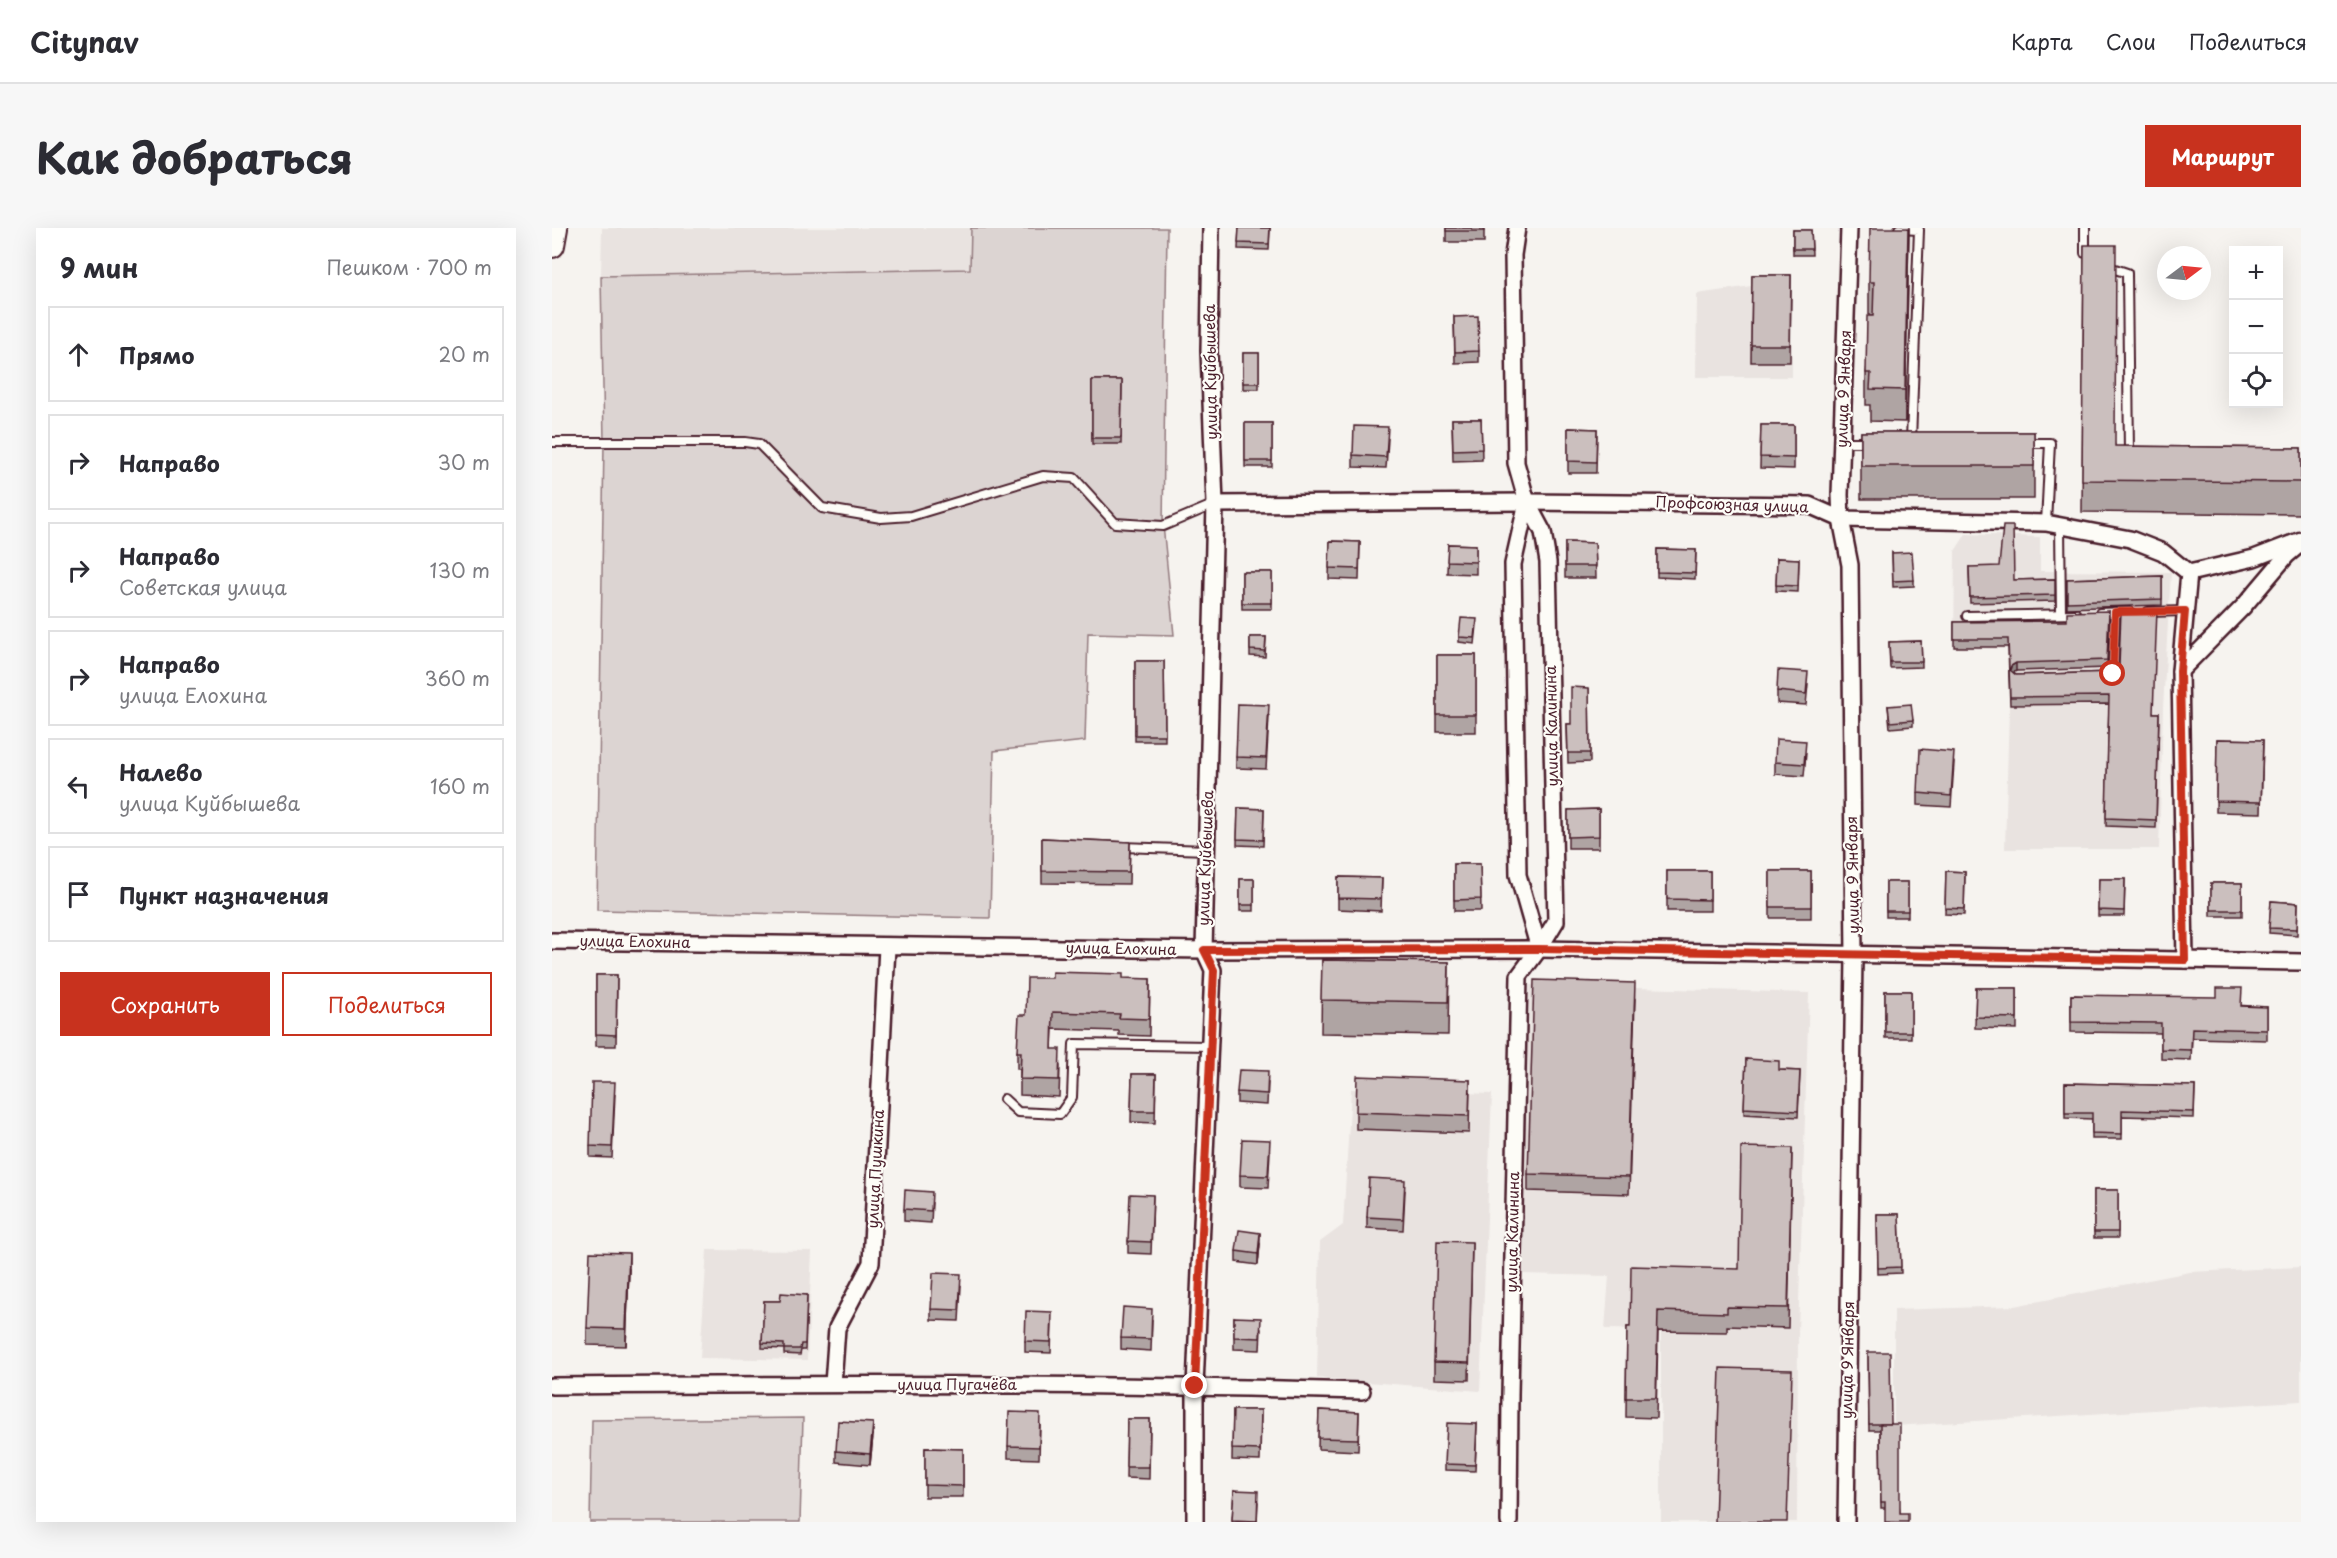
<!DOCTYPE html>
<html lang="ru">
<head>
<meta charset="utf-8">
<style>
	body { margin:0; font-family:"Playpen Sans",sans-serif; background:#f7f7f7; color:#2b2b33 }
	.controls { position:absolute; right:18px; top:18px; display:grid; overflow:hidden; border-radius:0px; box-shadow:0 6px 24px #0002 }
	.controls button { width:54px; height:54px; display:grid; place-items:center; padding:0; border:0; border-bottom:2px solid #e1e1e2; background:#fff; color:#2b2b33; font:30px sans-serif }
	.compass { position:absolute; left:1605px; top:18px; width:54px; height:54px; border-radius:50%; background:#fff; box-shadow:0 6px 24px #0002; rotate:74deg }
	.stop { position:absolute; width:18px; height:18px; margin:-14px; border:4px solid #c8321e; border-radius:50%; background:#fff }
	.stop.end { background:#c8321e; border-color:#fff; box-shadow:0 2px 6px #0008 }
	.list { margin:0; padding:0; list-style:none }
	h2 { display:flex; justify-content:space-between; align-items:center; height:78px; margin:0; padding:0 24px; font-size:26px }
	h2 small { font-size:20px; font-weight:400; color:#7c7c81 }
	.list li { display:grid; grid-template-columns:39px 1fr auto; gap:18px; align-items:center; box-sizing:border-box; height:96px; margin:0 12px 12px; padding:0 12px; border:2px solid #e1e1e2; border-radius:0px }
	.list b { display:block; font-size:22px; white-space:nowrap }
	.list p { margin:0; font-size:20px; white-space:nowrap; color:#7c7c81 }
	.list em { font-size:20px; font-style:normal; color:#7c7c81 }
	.actions { display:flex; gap:12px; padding:18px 24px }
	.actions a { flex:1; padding:14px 0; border:2px solid #c8321e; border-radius:0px; text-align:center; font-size:21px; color:#c8321e }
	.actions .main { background:#c8321e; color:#fff }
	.icon { flex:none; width:33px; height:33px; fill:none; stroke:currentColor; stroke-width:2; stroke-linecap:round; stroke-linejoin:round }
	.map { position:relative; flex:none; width:1749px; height:1294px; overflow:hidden; border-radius:0px }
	header { display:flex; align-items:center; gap:36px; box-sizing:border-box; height:84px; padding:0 30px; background:#fff; border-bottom:2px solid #e1e1e2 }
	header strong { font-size:28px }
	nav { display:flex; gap:33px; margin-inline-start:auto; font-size:21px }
	.intro { display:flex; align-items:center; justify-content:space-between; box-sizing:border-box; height:144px; padding:0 36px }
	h1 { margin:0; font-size:42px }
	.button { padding:15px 27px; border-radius:0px; background:#c8321e; color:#fff; font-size:21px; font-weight:700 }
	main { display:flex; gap:36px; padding:0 36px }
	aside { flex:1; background:#fff; border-radius:0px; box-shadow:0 6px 24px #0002 }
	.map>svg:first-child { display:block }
</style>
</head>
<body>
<header>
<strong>Citynav</strong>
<nav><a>Карта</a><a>Слои</a><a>Поделиться</a></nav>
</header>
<div class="intro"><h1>Как добраться</h1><a class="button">Маршрут</a></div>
<main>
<aside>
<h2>9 мин<small>Пешком · 700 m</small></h2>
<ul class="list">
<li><svg class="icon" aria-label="ahead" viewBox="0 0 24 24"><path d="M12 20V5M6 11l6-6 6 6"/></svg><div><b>Прямо</b></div><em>20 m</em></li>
<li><svg class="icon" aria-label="right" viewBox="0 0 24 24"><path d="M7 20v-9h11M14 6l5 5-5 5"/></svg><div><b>Направо</b></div><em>30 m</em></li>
<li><svg class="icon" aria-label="right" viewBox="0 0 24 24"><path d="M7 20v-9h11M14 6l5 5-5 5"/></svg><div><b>Направо</b><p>Советская улица</p></div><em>130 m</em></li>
<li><svg class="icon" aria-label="right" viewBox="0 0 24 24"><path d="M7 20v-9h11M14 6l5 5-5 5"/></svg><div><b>Направо</b><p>улица Елохина</p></div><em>360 m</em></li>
<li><svg class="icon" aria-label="left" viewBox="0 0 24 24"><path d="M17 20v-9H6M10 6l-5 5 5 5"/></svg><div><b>Налево</b><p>улица Куйбышева</p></div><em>160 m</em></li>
<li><svg class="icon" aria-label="arrive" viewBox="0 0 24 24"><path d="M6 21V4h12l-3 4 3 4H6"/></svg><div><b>Пункт назначения</b></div></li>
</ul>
<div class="actions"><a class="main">Сохранить</a><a>Поделиться</a></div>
</aside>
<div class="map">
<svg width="1749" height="1294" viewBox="0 0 1749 1294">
	<rect width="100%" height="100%" fill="#f6f3ef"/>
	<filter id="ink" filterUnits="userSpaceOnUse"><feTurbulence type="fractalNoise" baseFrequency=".0167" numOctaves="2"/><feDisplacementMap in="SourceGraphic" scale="12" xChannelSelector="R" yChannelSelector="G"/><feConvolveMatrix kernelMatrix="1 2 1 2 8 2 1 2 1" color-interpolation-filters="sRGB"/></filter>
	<g filter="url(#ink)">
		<!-- built -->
		<g fill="#e9e3e0">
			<polygon points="50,0 419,0 418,41 49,48"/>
			<polygon points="1240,52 1240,149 1144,149 1145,66"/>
			<polygon points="1414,306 1488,309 1488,343 1619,344 1611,480 1607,621 1453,621 1457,479 1456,421 1402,420 1403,323"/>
			<polygon points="978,757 1257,765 1246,1105 1245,1294 1109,1294 1109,1102 1053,1101 1057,1048 968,1046"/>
			<polygon points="799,861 940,866 928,1163 765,1150 768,1014 791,997"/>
			<polygon points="155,1022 260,1023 255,1132 148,1130"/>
			<polygon points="1749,1039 1749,1173 1342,1198 1342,1082 1462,1078 1638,1044"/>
		</g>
		<!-- green -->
		<g fill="#dcd4d2" stroke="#937a7e" stroke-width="1.5">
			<polygon points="419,0 615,0 611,297 622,407 536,405 533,513 442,523 438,690 45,682 52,214 49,48 418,41"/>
			<polygon points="251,1190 248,1294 38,1294 40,1192"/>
		</g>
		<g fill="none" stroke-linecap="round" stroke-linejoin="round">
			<defs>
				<g id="lane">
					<polyline points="1533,0 1533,25"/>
					<polyline points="1347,1 1367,2 1359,212"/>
					<polyline points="1557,39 1575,45 1577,226"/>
					<polyline points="0,214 193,214 207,216 270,280 329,290 359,288 491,248 522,250 563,295 611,298 663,276"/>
					<polyline points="1290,214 1319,214"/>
					<polyline points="1472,215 1498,215 1494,295"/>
					<polyline points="1508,297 1509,386"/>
					<polyline points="1596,384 1633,383"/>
					<polyline points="1548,385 1578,384"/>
					<polyline points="1415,388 1524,386"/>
					<polyline points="1555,446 1561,446 1563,384"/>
					<polyline points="570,619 655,622"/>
					<polyline points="452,871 466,884 508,886 520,869 522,816 659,818"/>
				</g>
				<g id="street">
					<polyline points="965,0 961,27 964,235 975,274 961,336 966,647 987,721"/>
					<polyline points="663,276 975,274 1257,277 1289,291 1494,295 1578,311 1611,324 1637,345 1702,330 1749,312"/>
					<polyline points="1637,345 1628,443 1691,379 1735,327 1748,316"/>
					<polyline points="1628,443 1633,732"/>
					<polyline points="0,713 652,722 987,721 1749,734"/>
					<polyline points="281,1156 285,1100 319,1035 335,719"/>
					<path d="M0 1158C270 1156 540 1155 810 1163"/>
					<polyline points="643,1294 643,1158 661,742 652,722 663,276 657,123 659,0"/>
					<polyline points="957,1294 958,1166 967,748 987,721 1004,693 996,334 991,304 975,274"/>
					<polyline points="1294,1294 1302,728 1298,337 1289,291 1288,267 1297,0"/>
				</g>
				<polyline id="primary" points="0,17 3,0"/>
			</defs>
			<!-- lane casing -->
			<use href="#lane" stroke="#4a1f2b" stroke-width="12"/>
			<!-- street casing -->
			<use href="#street" stroke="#4a1f2b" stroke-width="20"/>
			<!-- primary casing -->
			<use href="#primary" stroke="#4a1f2b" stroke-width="28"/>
			<!-- lane -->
			<use href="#lane" stroke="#fdfcf7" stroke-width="8"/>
			<!-- street -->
			<use href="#street" stroke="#fdfcf7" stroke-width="15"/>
			<!-- primary -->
			<use href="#primary" stroke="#fdfcf7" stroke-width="24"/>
		</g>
		<!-- wall -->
		<g fill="#afa4a3" stroke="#4a1f2b" stroke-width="1.5">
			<polygon points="687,0 718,0 717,22 686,21"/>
			<rect x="894" y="0" width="38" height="14"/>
			<polygon points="1357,0 1353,194 1318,193 1318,177 1314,177 1314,145 1321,88 1321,87 1317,87 1317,54"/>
			<polygon points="1241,2 1259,2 1260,27 1241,27"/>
			<polygon points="1532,17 1563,218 1749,220 1749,286 1530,284"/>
			<polygon points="1200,47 1239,47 1238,134 1199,134"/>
			<polygon points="902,89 927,123 927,134 903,135"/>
			<rect x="691" y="125" width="16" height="36"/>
			<polygon points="540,152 570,152 569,216 540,216"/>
			<polygon points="900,191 929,191 930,232 901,233"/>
			<rect x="693" y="195" width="27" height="44"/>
			<polygon points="1209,197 1242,197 1242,241 1208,240"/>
			<polygon points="1016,200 1045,201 1044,245 1016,245"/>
			<rect x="1309" y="204" width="173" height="67"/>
			<polygon points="836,211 834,240 801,239 801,227"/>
			<polygon points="778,313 808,314 807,352 777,351"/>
			<polygon points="1013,314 1043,315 1044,350 1013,350"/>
			<polygon points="896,316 924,317 924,346 895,345"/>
			<polygon points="1105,321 1144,322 1143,351 1105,349"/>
			<polygon points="1340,325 1362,352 1362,358 1341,359"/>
			<polygon points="1225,330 1247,331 1246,364 1224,363"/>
			<polygon points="1417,339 1462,352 1503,351 1503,373 1418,375"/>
			<rect x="690" y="344" width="30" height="37"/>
			<polygon points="1610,348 1610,377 1515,380 1515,351"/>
			<polygon points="1557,383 1555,440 1464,443 1461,445 1464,447 1561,444 1602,485 1607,485 1604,600 1554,598 1557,476 1458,477 1456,419 1402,419 1402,394 1515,393"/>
			<polygon points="925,397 923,416 907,414 907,409"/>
			<polygon points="698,409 714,409 713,429 698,428"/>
			<polygon points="1369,413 1370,439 1338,440 1337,414"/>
			<rect x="885" y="427" width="39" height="77"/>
			<polygon points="583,433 612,433 613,513 583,513"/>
			<polygon points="1256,456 1254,477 1225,475 1225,463"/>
			<polygon points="1037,460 1038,534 1016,535 1015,496 1019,496"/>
			<polygon points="1336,478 1361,492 1361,498 1338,500"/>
			<polygon points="717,489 714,541 684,540 684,529"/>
			<polygon points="1665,511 1711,512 1709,585 1664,584"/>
			<polygon points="1254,525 1252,548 1223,546 1223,534"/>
			<polygon points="1402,535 1399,579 1366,577 1366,565"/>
			<polygon points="686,580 712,581 711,618 685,617"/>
			<polygon points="1047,581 1047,620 1016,620 1016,582"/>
			<polygon points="490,610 578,614 577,656 490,655"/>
			<polygon points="902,636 928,636 929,683 902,683"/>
			<rect x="1115" y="643" width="43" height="40"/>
			<rect x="1218" y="643" width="41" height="47"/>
			<polygon points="1394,643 1413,644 1412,687 1393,686"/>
			<polygon points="786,649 830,650 829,683 786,681"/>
			<rect x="688" y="651" width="14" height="32"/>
			<polygon points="1547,651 1573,651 1572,688 1546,688"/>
			<rect x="1334" y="654" width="22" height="35"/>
			<rect x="1659" y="655" width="31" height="33"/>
			<polygon points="1719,673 1746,675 1745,707 1717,705"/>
			<polygon points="770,732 897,734 896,807 769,805"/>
			<polygon points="44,747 65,747 64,818 44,818"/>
			<polygon points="500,750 598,751 597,808 567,807 567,803 501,801 500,821 508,838 507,869 468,867 468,841 465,841 465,824"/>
			<polygon points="1424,760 1465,760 1465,801 1423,800"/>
			<rect x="1333" y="763" width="26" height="47"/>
			<polygon points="1519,767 1715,779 1715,812 1640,810 1639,832 1609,831 1609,805 1519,804"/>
			<polygon points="1083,772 1077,966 976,963 976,946"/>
			<polygon points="1194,831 1227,842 1248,843 1246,889 1192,886"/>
			<polygon points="580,846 604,846 603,895 579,894"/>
			<polygon points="918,852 917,905 804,901 804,884"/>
			<polygon points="716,855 715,877 685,875 685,864"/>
			<polygon points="1513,855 1643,858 1642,890 1570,888 1570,911 1540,911 1540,891 1513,890"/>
			<polygon points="63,866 60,930 38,929 38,918"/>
			<polygon points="1240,920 1236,1100 1175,1098 1175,1104 1106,1103 1104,1190 1074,1189 1075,1099 1078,1099 1187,1041"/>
			<polygon points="718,924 716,960 688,959 688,947"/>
			<rect x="1542" y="962" width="24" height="48"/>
			<polygon points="853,963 851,1002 815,1000 815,989"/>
			<polygon points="601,967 599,1026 576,1025 576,1013"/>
			<polygon points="380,975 379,995 352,993 352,981"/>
			<polygon points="1325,986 1347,986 1349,1045 1326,1046"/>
			<polygon points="920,1014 917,1152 882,1151 882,1134"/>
			<polygon points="708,1016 706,1037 684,1034 684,1023"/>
			<polygon points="77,1042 74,1118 35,1117 35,1100"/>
			<polygon points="409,1058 407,1093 379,1092 379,1081"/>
			<polygon points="255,1067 253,1122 249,1122 248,1127 232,1126 232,1121 210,1120 212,1073 228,1073"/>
			<polygon points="682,1089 709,1101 708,1122 682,1121"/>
			<polygon points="600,1092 599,1123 569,1121 569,1110"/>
			<polygon points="500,1095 499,1125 473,1124 473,1113"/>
			<polygon points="1316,1124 1339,1196 1348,1285 1356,1294 1333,1280 1329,1280 1328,1202 1317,1202"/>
			<polygon points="681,1182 709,1182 708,1233 680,1232"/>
			<polygon points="767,1182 807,1184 806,1223 766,1221"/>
			<polygon points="575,1191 598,1191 597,1251 574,1250"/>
			<polygon points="925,1196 923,1243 893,1242 893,1236"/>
			<polygon points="488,1197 487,1231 456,1230 456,1218"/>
			<polygon points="321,1207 318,1237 284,1234 284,1223"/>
			<polygon points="373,1220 411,1221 411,1269 373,1269"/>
			<polygon points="682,1262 706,1274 705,1294 680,1294"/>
		</g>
		<!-- shaded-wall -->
		<g fill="#8e8685" stroke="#4a1f2b" stroke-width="1.5">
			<polygon points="1357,0 1353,194 1353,162"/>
			<polygon points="1464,435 1464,443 1459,446 1458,442 1459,438"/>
			<polygon points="708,1005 708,1016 706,1037 706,1026"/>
			<polygon points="77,1025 77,1042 74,1118 74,1101"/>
			<polygon points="321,1195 321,1207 318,1237 318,1226"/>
		</g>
		<!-- building -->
		<g fill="#cbbfbe" stroke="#4a1f2b" stroke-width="1.5">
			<polygon points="687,0 718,0 717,16 686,15"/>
			<rect x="894" y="0" width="38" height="3"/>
			<polygon points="1318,0 1356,0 1353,162 1318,161 1319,145 1314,145 1315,88 1321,88 1322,54 1317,54"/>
			<polygon points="1241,2 1259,2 1260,21 1241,21"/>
			<polygon points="1532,17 1564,17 1563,218 1749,220 1749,254 1530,252"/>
			<polygon points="1200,47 1239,47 1238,117 1199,117"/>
			<polygon points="926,88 927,123 903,124 902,89"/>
			<rect x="691" y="125" width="16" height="30"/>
			<polygon points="540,152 570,152 569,210 540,210"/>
			<polygon points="900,191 929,191 930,221 901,222"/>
			<rect x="693" y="195" width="27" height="38"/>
			<polygon points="1209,197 1242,197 1242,230 1208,229"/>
			<polygon points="802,198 836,199 834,229 801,227"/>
			<polygon points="1016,200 1045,201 1044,234 1016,233"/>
			<rect x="1309" y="204" width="173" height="34"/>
			<polygon points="1451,298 1461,298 1462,352 1503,351 1503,367 1418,369 1417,339 1447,338"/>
			<polygon points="778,313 808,314 807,341 777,340"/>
			<polygon points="1013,314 1043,315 1044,338 1013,338"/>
			<polygon points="896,316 924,317 924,334 895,333"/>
			<polygon points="1105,321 1144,322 1143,345 1105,344"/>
			<polygon points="1360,324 1362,352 1341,353 1340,325"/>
			<polygon points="1225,330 1247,331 1246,358 1224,357"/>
			<rect x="690" y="344" width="30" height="31"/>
			<polygon points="1610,348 1610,371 1515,374 1515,351"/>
			<polygon points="1605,382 1601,485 1607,485 1604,592 1554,590 1557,468 1458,469 1456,411 1402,411 1402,394 1515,393 1515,384 1557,383 1555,432 1464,435 1459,438 1458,442 1464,447 1561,444 1567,438 1569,383"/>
			<polygon points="909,390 925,391 923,410 907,409"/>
			<polygon points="698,409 714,409 713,423 698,422"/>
			<polygon points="1369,413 1370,434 1338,434 1337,414"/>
			<rect x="885" y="427" width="39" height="60"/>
			<polygon points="583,433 612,433 613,507 583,507"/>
			<polygon points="1226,442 1256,444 1254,466 1225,463"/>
			<polygon points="1019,459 1037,460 1038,525 1016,525 1015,496 1019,496"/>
			<polygon points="686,476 717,477 714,530 684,529"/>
			<polygon points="1359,476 1361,492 1338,494 1336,478"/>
			<polygon points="1224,511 1254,513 1252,536 1223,534"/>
			<polygon points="1665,511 1711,512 1709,574 1664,573"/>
			<polygon points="1368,521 1402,524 1399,568 1366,565"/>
			<polygon points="686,580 712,581 711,612 685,611"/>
			<polygon points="1047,581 1047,608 1016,609 1016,582"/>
			<polygon points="490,610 578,614 577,644 490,643"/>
			<polygon points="902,636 928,636 929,671 902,672"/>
			<polygon points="1115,643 1158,643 1158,672 1115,671"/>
			<rect x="1218" y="643" width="41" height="36"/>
			<polygon points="1394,643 1413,644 1412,681 1393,680"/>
			<polygon points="786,649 830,650 829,671 786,670"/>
			<rect x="688" y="651" width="14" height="26"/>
			<polygon points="1547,651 1573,651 1572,683 1546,682"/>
			<rect x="1334" y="654" width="22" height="29"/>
			<rect x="1659" y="655" width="31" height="27"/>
			<polygon points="1719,673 1746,675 1745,701 1717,700"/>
			<polygon points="770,732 897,734 896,774 769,772"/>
			<polygon points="500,744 571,746 571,750 598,751 597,791 567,790 568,786 501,784 500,821 508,821 507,852 468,851 469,824 465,824 467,787 474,787 475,750 500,750"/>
			<polygon points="44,747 65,747 64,807 44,806"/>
			<polygon points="982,752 1083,755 1077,949 976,946"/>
			<polygon points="1424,760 1465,760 1465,790 1423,789"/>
			<polygon points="1665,760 1690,760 1689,778 1715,779 1715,802 1640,800 1639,822 1609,821 1609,795 1519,794 1519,767 1665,769"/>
			<rect x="1333" y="763" width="26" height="41"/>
			<polygon points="1194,831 1227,833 1227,842 1248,843 1246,883 1192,880"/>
			<polygon points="687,842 716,843 715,866 685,864"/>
			<polygon points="580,846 604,846 603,883 579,883"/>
			<polygon points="805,848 918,852 917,888 804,884"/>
			<polygon points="40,854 63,854 60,919 38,918"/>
			<polygon points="1513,855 1643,858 1642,884 1570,882 1570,906 1540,905 1540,885 1513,885"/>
			<polygon points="690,911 718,912 716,948 688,947"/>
			<polygon points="1189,919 1240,920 1236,1080 1175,1079 1175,1085 1106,1083 1104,1170 1074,1170 1075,1099 1078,1099 1079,1038 1187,1041"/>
			<polygon points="817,950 853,952 851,991 815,989"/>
			<polygon points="353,962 380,964 379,983 352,981"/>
			<rect x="1542" y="962" width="24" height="42"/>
			<polygon points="578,966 601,967 599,1014 576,1013"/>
			<polygon points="1325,986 1347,986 1349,1039 1326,1040"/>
			<polygon points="687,1002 708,1005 706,1026 684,1023"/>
			<polygon points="885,1013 920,1014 917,1135 882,1134"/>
			<polygon points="38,1024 77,1025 74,1101 35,1100"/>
			<polygon points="381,1045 409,1046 407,1082 379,1081"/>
			<polygon points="229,1065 255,1067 253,1116 249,1116 248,1121 232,1121 232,1116 210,1115 212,1073 228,1073"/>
			<polygon points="571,1079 600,1081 599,1111 569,1110"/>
			<polygon points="474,1083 500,1084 499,1114 473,1113"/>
			<polygon points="682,1089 709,1090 708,1110 682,1109"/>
			<polygon points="1316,1124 1338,1124 1339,1196 1317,1196"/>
			<polygon points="1168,1140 1240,1142 1235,1294 1163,1294"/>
			<polygon points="681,1182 709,1182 708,1222 680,1221"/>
			<polygon points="767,1182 807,1184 806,1211 766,1210"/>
			<polygon points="457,1184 488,1185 487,1219 456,1218"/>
			<polygon points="575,1191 598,1191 597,1239 574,1239"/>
			<polygon points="286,1193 321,1195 318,1226 284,1223"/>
			<polygon points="895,1195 925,1196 923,1237 893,1236"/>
			<polygon points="1328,1196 1348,1196 1348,1285 1356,1285 1356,1294 1333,1294 1333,1274 1329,1274"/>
			<polygon points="373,1220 411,1221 411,1258 373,1257"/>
			<polygon points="682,1262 706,1263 705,1293 680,1292"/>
		</g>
	</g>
	<g fill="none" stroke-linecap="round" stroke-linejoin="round" filter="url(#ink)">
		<!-- route -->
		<polyline stroke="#c8321e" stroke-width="8" points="643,1158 662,742 652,722 987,721 1633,732 1628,443 1633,383 1563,384 1561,446"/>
	</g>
	<g text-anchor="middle" stroke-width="4.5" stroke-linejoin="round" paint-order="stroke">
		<!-- street labels -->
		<g font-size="15" fill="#4a1f2b" stroke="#fdfcf7">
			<text transform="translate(659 144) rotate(-91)" y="5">улица Куйбышева</text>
			<text transform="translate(1292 161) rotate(-88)" y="5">улица 9 Января</text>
			<text transform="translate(1180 277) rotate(2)" y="5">Профсоюзная улица</text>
			<text transform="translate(1000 498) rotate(-91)" y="5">улица Калинина</text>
			<text transform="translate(654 630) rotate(-88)" y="5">улица Куйбышева</text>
			<text transform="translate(1301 647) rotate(-91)" y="5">улица 9 Января</text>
			<text transform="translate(83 714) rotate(1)" y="5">улица Елохина</text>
			<text transform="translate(569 721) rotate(1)" y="5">улица Елохина</text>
			<text transform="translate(324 941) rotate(-87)" y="5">улица Пушкина</text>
			<text transform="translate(961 1004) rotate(-89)" y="5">улица Калинина</text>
			<text transform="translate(1296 1132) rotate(-89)" y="5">улица 9 Января</text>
			<text x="405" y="1162">улица Пугачёва</text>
		</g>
	</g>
</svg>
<div class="controls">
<button>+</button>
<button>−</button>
<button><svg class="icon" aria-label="locate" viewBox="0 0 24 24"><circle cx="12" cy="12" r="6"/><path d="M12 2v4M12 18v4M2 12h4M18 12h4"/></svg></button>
</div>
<svg class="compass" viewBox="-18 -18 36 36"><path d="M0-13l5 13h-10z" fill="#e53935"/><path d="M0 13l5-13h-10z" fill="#7c7c81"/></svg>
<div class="stop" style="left:1561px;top:446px"></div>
<div class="stop end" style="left:643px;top:1158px"></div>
</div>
</main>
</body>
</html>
